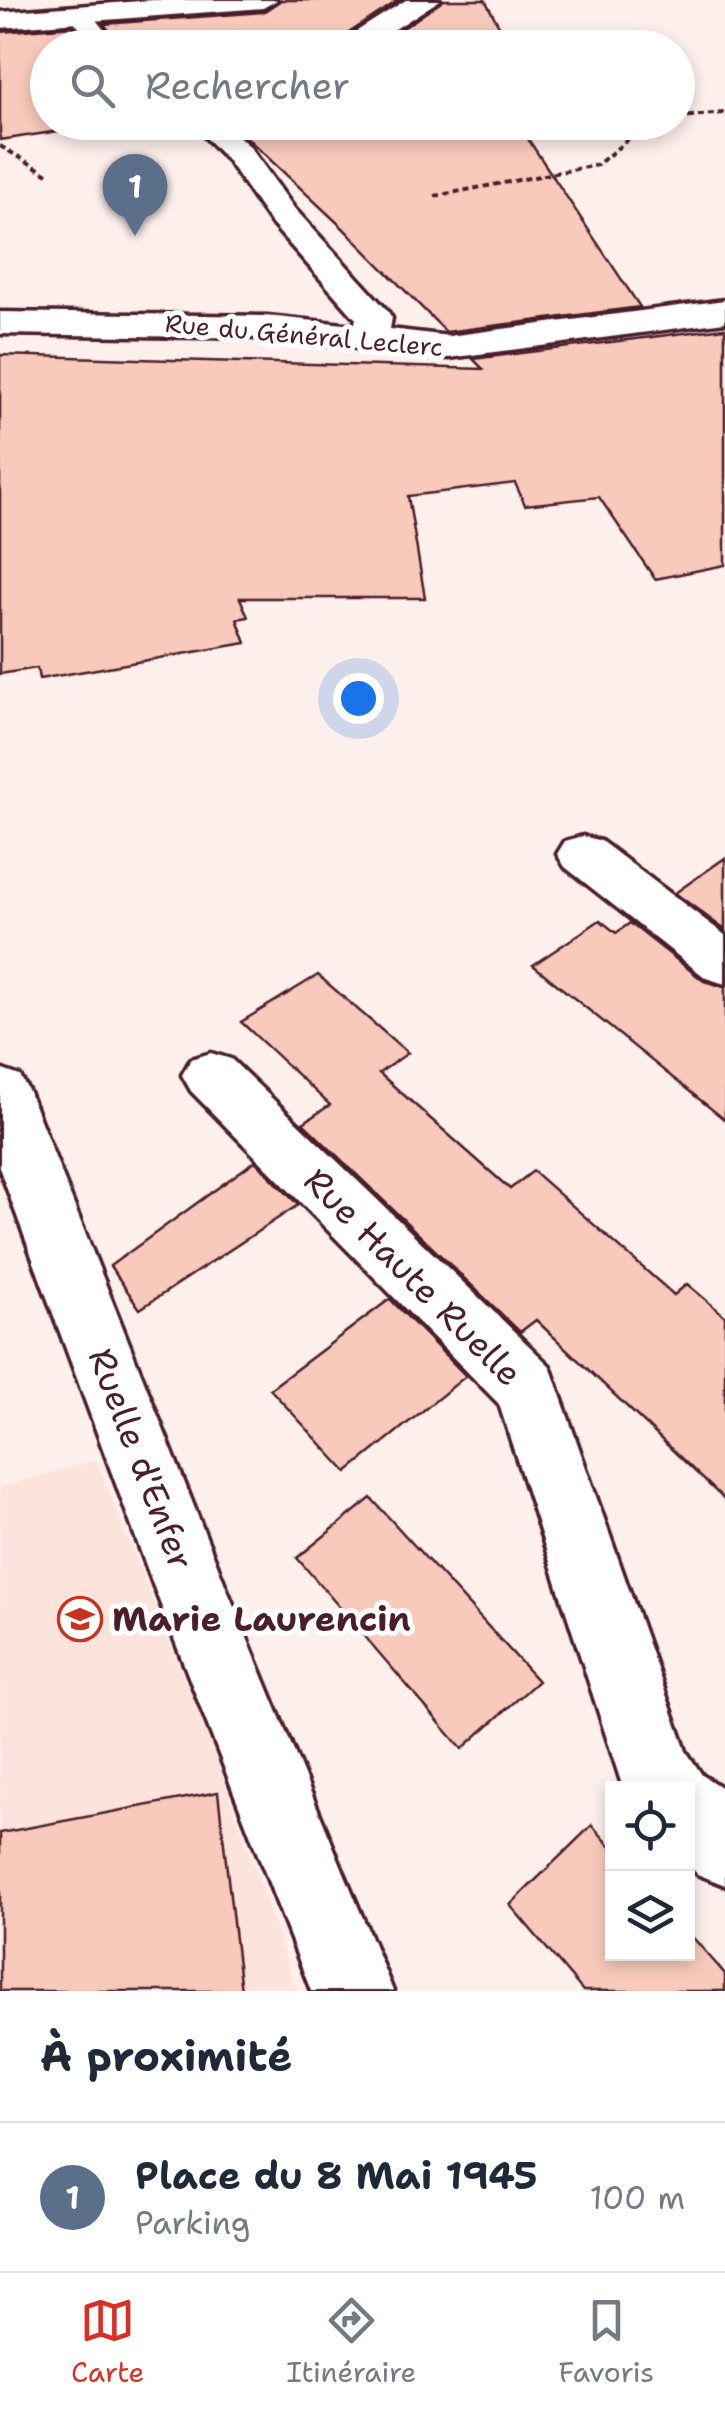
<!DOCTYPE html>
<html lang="fr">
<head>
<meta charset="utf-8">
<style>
	body { margin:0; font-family:"Shantell Sans",sans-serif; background:#f6f6f7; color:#1f2937 }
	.controls { position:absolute; right:30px; bottom:30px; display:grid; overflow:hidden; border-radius:0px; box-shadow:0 5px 15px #0003 }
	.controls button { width:90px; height:90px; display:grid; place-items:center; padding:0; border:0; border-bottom:2px solid #e0e1e3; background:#fff; color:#1f2937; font:50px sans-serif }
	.you { position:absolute; left:358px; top:698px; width:35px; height:35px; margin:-25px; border:8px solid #fff; border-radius:50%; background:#1a73e8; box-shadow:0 0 0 15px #1a73e833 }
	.badge { display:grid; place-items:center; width:65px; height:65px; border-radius:50%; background:#d93025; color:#fff; font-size:32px; font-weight:700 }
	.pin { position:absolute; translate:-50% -82px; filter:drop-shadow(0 2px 5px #0008) }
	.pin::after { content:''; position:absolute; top:52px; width:35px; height:30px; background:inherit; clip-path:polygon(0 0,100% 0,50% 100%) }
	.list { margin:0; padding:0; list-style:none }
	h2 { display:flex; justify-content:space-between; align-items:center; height:130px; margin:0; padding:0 40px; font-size:42px }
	h2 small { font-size:32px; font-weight:400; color:#747a83 }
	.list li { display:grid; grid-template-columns:65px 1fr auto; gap:30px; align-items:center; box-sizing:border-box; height:150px; padding:0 40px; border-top:2px solid #e0e1e3 }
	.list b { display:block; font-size:38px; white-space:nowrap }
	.list p { margin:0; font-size:32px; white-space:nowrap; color:#747a83 }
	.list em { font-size:32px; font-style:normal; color:#747a83 }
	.icon { flex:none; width:55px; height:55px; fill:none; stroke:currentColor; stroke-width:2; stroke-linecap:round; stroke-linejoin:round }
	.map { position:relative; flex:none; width:725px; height:1991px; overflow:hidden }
	.search { position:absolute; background:#fff; box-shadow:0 5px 15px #0003; left:30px; right:30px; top:30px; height:110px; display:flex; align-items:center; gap:25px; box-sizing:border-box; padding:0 35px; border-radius:55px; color:#747a83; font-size:38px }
	.sheet { height:280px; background:#fff }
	nav { display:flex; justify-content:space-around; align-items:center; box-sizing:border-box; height:140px; border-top:2px solid #e0e1e3; background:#fff; font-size:28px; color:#747a83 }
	nav a { display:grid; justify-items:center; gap:5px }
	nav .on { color:#d93025 }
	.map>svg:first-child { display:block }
</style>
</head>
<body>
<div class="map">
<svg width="725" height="1991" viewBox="0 0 725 1991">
	<rect width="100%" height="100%" fill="#fdefeb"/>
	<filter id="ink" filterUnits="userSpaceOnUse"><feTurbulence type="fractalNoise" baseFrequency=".01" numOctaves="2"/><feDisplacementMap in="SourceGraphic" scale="20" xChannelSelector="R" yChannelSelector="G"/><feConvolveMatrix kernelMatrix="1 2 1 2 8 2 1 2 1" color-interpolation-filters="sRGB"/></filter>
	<g filter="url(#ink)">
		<!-- built -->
		<polygon fill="#fce4dd" points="96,1460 214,1752 297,1991 0,1991 0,1487"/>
		<!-- building -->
		<g fill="#f8cabb" stroke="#4a1f2b" stroke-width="2.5">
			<polygon points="281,0 399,0 326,48 122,48 104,24 263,12"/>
			<polygon points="444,0 485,0 511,48 374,48"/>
			<polygon points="73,26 91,48 48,48 48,122 118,122 0,140 0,32"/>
			<polygon points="230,122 552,122 554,126 520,127 640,307 446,332 343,228"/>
			<polygon points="725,328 725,565 655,579 599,497 525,505 515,483 408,496 425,598 240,598 248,617 237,619 246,643 39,679 37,668 0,674 0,355 483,369 473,359"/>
			<polygon points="725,858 725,930 675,893"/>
			<polygon points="600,920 616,933 630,923 704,981 725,987 725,1120 533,965"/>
			<polygon points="318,975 408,1053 379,1073 510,1189 533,1171 674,1295 687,1284 725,1316 725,1500 536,1320 520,1332 303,1123 330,1105 241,1022"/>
			<polygon points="255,1161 298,1205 140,1309 110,1266"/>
			<polygon points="390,1299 466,1376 347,1472 270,1389"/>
			<polygon points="371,1498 538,1681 462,1749 297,1558"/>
			<polygon points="218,1792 241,1991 0,1991 0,1833"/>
			<polygon points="592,1825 612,1848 612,1954 688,1954 688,1932 725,1974 725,1991 583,1991 510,1905"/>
		</g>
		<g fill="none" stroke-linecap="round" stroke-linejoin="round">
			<defs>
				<polygon id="lane" points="79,7 87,9 119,48 96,48 68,14"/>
				<g id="street">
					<polygon points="153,0 277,0 263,8 0,28 0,12"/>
					<polygon points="406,0 440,0 366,48 330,48"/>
					<polygon points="191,122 224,122 250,147 294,208 387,310 392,318 390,329 449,336 725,300 725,322 449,358 267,338 0,334 0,312 267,316 354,325 356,319 270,222 228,161"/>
					<polygon points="583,836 601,841 725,935 725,984 706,978 565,867 557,854 565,841"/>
					<polygon points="211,1053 231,1059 550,1366 686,1751 702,1775 725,1790 725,1885 697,1874 688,1863 688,1788 623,1788 499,1404 191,1091 182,1075 191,1059"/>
					<polygon points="0,1069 20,1076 29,1092 226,1587 393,1991 311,1991 154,1587 0,1170"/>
				</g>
			</defs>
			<!-- lane casing -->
			<use href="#lane" stroke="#4a1f2b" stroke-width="8"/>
			<!-- street casing -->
			<use href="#street" stroke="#4a1f2b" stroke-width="7"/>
			<!-- path -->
			<g stroke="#4a1f2b" stroke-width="4" stroke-dasharray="6 4" stroke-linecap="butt">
				<polyline points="678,117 725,113"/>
				<polyline points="0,146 48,174"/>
				<polyline points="435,196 597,165 649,122"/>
			</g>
			<!-- lane -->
			<use href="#lane" fill="#fff" fill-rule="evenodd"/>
			<!-- street -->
			<use href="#street" fill="#fff" fill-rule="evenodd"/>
		</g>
	</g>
	<!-- icons -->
	<defs>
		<symbol id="school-ring" viewBox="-11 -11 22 22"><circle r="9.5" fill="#fff" stroke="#c8321e" stroke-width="1.5"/><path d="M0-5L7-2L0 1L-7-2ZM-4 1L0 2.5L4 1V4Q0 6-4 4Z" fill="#c8321e"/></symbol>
	</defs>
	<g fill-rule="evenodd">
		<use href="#school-ring" x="55" y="1594" width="50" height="50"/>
	</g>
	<g text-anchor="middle" stroke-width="10" stroke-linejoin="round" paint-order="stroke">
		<!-- far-street labels -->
		<g font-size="25" fill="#4a1f2b" stroke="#fff">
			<text transform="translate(304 335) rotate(5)" y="9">Rue du Général Leclerc</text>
		</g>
		<!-- near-street labels -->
		<g font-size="35" fill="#4a1f2b" stroke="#fff">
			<text transform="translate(413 1277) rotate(45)" y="12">Rue Haute Ruelle</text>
			<text transform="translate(141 1459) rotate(69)" y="12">Ruelle d'Enfer</text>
		</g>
		<!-- near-poi labels -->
		<g font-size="35" font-weight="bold" fill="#4a1f2b" stroke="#fff" text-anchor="start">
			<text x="112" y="1631">Marie Laurencin</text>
		</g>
	</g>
</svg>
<div class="controls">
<button><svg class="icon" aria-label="locate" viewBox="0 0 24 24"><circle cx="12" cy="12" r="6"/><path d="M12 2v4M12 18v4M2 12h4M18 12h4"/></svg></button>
<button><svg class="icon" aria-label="layers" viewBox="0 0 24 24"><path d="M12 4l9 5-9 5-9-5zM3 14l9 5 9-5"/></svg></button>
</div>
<div class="you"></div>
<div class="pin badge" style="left:135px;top:236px;background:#5c6f8a">1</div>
<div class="search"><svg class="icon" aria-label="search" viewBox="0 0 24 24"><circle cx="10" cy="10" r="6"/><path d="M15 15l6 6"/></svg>Rechercher</div>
</div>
<section class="sheet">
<h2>À proximité<small></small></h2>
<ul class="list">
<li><span class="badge" style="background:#5c6f8a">1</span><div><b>Place du 8 Mai 1945</b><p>Parking</p></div><em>100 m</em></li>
</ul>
</section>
<nav>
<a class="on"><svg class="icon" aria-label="map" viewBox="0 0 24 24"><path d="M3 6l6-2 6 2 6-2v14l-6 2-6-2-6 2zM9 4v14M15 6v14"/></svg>Carte</a>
<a><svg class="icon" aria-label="directions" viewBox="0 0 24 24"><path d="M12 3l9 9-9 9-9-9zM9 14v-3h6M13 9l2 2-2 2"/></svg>Itinéraire</a>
<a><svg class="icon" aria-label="saved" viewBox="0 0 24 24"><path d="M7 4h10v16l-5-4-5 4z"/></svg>Favoris</a>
</nav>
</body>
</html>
